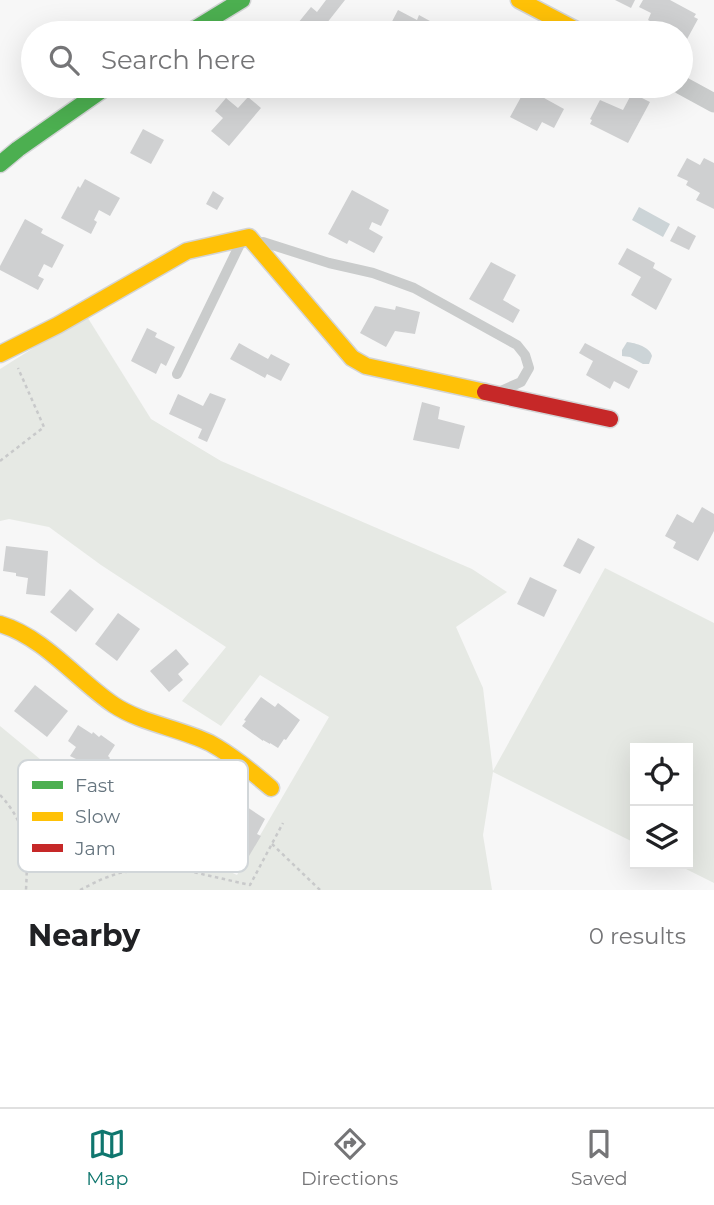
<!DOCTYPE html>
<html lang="en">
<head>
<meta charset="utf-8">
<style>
	body { margin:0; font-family:Montserrat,sans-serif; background:#f6f6f6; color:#202124 }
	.controls { position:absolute; right:21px; bottom:21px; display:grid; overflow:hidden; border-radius:0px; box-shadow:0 7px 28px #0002 }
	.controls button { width:63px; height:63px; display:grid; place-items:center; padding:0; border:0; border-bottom:2px solid #e0e0e0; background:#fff; color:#202124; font:35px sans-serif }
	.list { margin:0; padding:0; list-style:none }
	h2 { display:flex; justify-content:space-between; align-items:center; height:91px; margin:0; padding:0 28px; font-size:30px }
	h2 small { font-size:23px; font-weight:400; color:#757577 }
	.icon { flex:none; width:38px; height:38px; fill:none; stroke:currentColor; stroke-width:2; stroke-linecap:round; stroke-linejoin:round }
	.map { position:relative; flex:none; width:714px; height:890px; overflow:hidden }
	.search { position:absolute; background:#fff; box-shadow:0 7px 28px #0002; left:21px; right:21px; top:21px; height:77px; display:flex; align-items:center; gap:18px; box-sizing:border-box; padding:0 24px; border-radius:38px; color:#757577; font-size:26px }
	.sheet { height:217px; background:#fff }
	nav { display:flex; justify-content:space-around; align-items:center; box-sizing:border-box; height:98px; border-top:2px solid #e0e0e0; background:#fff; font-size:19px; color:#757577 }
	nav a { display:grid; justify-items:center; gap:4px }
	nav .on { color:#0f766e }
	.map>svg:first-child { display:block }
</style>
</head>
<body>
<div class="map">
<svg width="714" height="890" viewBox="0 0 714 890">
	<rect width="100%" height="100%" fill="#f7f7f7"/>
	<!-- green -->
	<polygon fill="#e6e9e4" points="86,315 151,419 221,461 472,569 507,592 456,627 483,688 493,771 605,568 714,623 714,883 676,864 688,864 688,748 635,748 635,843 493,772 483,835 492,890 0,890 0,726 109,816 237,875 329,717 260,675 221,726 182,701 226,647 101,565 49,527 9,519 0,521 0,369"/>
	<!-- water -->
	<g fill="#ccd4d7">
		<polygon points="639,207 670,224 663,237 632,220"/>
		<path d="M627 342C636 343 650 347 652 356L649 364H643L630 357 622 356V350Z"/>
	</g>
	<!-- building -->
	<g fill="#cfd0d1">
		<polygon points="326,0 345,0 319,33 300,33 294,28 311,7 317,12"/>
		<polygon points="615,0 635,0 631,8"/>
		<polygon points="643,0 670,0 696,14 694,17 698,19 686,41 681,38 681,33 672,33 648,20 651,13 639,7"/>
		<polygon points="398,10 417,20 419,15 439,26 435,33 386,33"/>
		<polygon points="526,88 564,109 554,128 542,122 537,131 510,117"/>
		<polygon points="632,93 650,102 628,143 590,124 592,120 590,119 600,100 623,110"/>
		<polygon points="248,97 261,108 229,146 211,131 223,118 215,111 226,98 238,108"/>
		<polygon points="143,129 164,140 151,164 130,153"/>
		<polygon points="687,158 700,165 704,158 714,163 714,209 696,200 700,193 686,185 688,181 677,176"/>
		<polygon points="85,179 120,198 110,216 99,210 94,220 97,222 91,234 61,218 78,186 80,188"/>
		<polygon points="352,190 389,210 381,226 372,222 369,229 383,237 374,253 349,240 347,244 328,234"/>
		<polygon points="213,191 224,198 217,210 206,204"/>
		<polygon points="25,219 43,229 41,233 64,245 52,268 44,264 38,276 44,279 38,290 0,270 0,266"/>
		<polygon points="678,226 696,236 689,250 670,241"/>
		<polygon points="627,248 655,263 653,268 672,279 656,310 631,295 641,277 618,264"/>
		<polygon points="491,262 516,275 503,300 520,310 513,323 469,299"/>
		<polygon points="375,306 395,310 396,306 420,312 415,334 395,331 386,347 360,333"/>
		<polygon points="147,328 157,333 155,337 175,347 166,366 161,363 156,374 131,361"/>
		<polygon points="239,343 268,359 271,354 290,364 281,381 267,374 265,378 230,359"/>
		<polygon points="585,343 638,371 629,389 614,381 610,389 586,375 593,361 579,353"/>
		<polygon points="210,393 226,399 207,442 198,438 202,429 169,414 178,394 203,406"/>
		<polygon points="422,402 440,407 438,419 465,426 459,449 413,440"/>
		<polygon points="702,507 714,514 714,531 698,561 673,548 676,542 665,536 677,514 693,523"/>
		<polygon points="578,538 595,547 580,574 563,566"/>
		<polygon points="6,546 48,551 45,596 26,594 28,578 16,576 16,573 3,571"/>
		<polygon points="530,577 557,590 544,617 517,604"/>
		<polygon points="70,589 94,609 76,632 50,612"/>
		<polygon points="118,613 140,629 117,661 95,644"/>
		<polygon points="176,649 189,664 178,674 183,680 169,692 150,671"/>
		<polygon points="35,685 68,711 47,737 14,711"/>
		<polygon points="261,697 275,707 278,703 300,720 286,740 284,739 278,748 270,743 270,744 263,740 263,741 242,726 246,721 244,720"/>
		<polygon points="78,725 92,734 93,732 99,737 101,735 115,745 108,756 110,758 97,776 88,770 87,772 74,763 76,759 70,756 76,747 68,741"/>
		<polygon points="229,795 265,819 257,834 261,836 249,856 208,832"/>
	</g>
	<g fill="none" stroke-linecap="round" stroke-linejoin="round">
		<defs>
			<g id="fast">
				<polyline points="188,33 242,0"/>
				<polyline points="0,164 18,149 108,86"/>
			</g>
			<g id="slow">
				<polyline points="519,0 582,33"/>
				<polyline points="0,354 58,325 187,251 249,237 352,358 366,366 485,392"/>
				<path d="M0 624C44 637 77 680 114 705 141 723 179 728 210 743 232 755 252 772 271 788"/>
			</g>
			<polyline id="jam" points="485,392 610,419"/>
		</defs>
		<!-- fast casing -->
		<use href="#fast" stroke="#d3d4d5" stroke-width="19"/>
		<!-- slow casing -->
		<use href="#slow" stroke="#d3d4d5" stroke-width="19"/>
		<!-- jam casing -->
		<use href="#jam" stroke="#d3d4d5" stroke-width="19"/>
		<!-- path -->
		<g stroke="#c8c9ca" stroke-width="2.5" stroke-dasharray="3.5 3.5" stroke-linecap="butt">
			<polyline points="0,461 44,427 18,368"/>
			<path d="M0 795C28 825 28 851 26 890"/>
			<polyline points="272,844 320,890"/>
			<polyline points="80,890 102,879 119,873 154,868 171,867 250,885 283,823"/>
		</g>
		<!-- lane -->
		<g stroke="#cacccc" stroke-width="10">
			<polyline points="263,242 329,263 373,273 414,288 517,345 525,355 529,368 521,382 503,390"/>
			<polyline points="177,374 241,242"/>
		</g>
		<!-- street -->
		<polyline stroke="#cacccc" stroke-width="19" points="681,85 714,103"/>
		<!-- fast -->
		<use href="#fast" stroke="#4caf50" stroke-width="16"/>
		<!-- slow -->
		<use href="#slow" stroke="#ffc107" stroke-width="16"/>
		<!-- jam -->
		<use href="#jam" stroke="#c62828" stroke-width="16"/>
	</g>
	<!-- legend -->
	<rect x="18" y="760" width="230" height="112" rx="10" fill="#fff" stroke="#d1d6d9" stroke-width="2"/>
	<rect x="32" y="781" width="31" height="8" fill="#4caf50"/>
	<rect x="32" y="812" width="31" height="9" fill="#ffc107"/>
	<rect x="32" y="844" width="31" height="8" fill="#c62828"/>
	<g font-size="19" fill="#66757f">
		<text x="75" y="792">Fast</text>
		<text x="75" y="823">Slow</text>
		<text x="75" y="855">Jam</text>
	</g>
</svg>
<div class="controls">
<button><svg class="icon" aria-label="locate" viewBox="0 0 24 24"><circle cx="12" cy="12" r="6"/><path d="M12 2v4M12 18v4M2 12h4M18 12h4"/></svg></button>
<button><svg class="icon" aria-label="layers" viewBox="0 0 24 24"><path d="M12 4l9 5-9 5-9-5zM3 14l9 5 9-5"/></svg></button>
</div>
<div class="search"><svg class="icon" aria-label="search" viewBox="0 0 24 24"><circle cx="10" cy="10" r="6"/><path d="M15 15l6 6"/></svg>Search here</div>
</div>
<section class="sheet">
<h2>Nearby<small>0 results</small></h2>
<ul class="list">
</ul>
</section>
<nav>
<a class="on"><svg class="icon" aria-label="map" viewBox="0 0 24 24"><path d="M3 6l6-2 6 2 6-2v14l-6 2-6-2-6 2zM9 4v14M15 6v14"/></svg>Map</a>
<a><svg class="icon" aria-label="directions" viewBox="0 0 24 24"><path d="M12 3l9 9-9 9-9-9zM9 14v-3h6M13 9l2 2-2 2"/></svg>Directions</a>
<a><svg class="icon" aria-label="saved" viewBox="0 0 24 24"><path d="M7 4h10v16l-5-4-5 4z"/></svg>Saved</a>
</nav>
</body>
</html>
